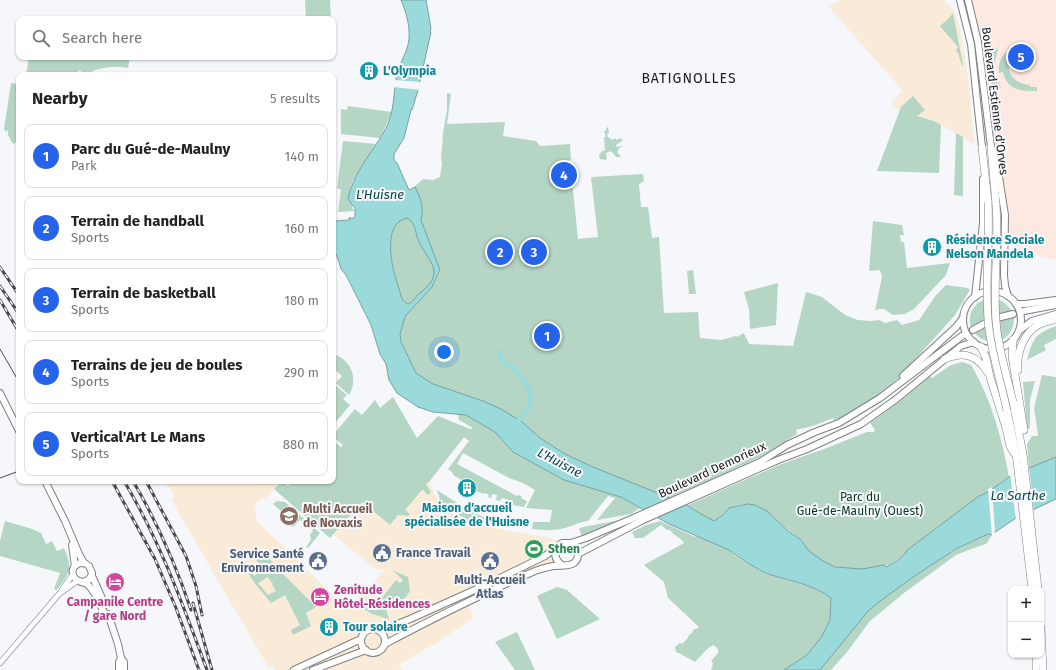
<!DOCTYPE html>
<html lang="en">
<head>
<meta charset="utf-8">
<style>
	body { margin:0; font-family:"Fira Sans",sans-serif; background:#f2f2f2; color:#222 }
	.controls { position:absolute; right:12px; bottom:12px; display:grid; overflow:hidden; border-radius:8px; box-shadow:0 1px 3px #0004 }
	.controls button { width:36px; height:36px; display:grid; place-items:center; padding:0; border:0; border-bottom:1px solid #e0e0e0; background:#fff; color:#222; font:20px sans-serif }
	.you { position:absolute; left:444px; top:352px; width:14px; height:14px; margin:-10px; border:3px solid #fff; border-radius:50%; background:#1a73e8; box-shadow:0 0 0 6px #1a73e833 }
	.badge { display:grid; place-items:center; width:26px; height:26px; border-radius:50%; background:#2563eb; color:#fff; font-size:13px; font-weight:700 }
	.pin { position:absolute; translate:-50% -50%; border:2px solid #fff; box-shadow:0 1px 4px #0006 }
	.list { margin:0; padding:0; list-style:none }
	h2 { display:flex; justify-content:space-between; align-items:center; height:52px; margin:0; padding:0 16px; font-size:17px }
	h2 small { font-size:13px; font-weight:400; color:#767676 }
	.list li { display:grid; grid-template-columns:26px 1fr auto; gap:12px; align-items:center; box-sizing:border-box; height:64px; margin:0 8px 8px; padding:0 8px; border:1px solid #e0e0e0; border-radius:8px }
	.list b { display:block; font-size:15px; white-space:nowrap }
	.list p { margin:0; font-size:13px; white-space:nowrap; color:#767676 }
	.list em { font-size:13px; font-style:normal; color:#767676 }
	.icon { flex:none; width:22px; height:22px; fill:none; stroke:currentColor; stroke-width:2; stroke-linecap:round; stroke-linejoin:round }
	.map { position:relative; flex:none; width:1056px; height:670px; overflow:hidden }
	.search { position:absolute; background:#fff; box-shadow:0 1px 3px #0004; left:16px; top:16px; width:320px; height:44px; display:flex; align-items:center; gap:10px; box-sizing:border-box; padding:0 14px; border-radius:8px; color:#767676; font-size:15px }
	.panel { position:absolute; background:#fff; box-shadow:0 1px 3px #0004; left:16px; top:72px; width:320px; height:412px; border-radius:8px }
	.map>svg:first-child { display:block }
</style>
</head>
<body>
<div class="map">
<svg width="1056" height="670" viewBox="0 0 1056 670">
	<rect width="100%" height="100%" fill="#f6f7fa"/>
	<!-- commercial -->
	<g fill="#faebd8">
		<polygon points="841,0 944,0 947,5 951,8 952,7 955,13 960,29 968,75 974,144 934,121 899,111 891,102 903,91 828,6"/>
		<polygon points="164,481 276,481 279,483 265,500 263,498 255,504 257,521 333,595 348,607 386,569 378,570 375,569 334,535 362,501 390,525 421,491 422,490 428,495 426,484 428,483 431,486 436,497 442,504 465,523 470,525 481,525 492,526 499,529 552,538 561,544 559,545 558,561 552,566 467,602 473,615 473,618 436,643 399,665 403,670 275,670 273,666 269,668 218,581 171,499 175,496 170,487 168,488"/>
	</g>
	<!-- industrial -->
	<polygon fill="#fde9e1" points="968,0 1056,0 1056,260 1018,250 1006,241 1005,215 991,147 980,54"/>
	<!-- green -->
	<g fill="#b5d5c5" fill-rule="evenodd">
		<polygon points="305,0 330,0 331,19 306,19"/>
		<polygon points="953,13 963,65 962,66 958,53 956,50 958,47 940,26 948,19"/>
		<path d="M996 48 998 50C993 65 993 74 1001 87L998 91 992 88 988 55 989 52Z"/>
		<path d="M1012 49H1017L1019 51C1000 63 1010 84 1030 85V87H1037V91C1022 91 1007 91 1003 72L999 73C998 62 1001 54 1012 49Z"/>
		<path d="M29 57H130L128 68C113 66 99 67 85 75H83L80 70 73 75H26Z"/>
		<polygon points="11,83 19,84 19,141 13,144 8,135 8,130 6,132 4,129"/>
		<path d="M447 93 451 94 447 124 505 122 503 136 536 141 540 146 570 144 571 160H569L570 181H572L578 239 598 237 591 177 643 174 644 181 639 184 641 207H648L652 238 659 237 664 313 698 312 700 338 721 340 736 336 737 337 744 333 749 344 793 346 806 292 822 297 845 315 858 320 871 321 879 320 885 323 897 320 902 325 919 320 936 295 946 285 968 288 970 290 955 315 913 362 914 364 881 394 843 417 834 421 833 418 813 426 796 430 797 434 760 457 669 498 593 467 565 454 540 438 522 422 483 401 433 384 416 373 401 342 400 334 403 322 408 313 432 287 440 272 421 220C423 208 421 196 414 187L423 179 433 180 440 177 442 163 441 157 443 139H442L447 109Z"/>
		<polygon points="913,96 925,110 917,116 934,121 941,125 939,173 877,171 901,107"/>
		<polygon points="348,106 392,112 380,138 341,134 341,109 347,110"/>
		<polygon points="608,127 609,133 607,134 608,137 613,140 615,138 617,140 620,138 623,140 616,145 616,147 621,146 622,147 620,147 617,152 621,157 616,157 613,153 611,151 606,153 607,159 605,160 600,159 599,156 601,152 605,150 604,137 606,137 604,131 606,131 606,128"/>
		<polygon points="956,133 963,137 963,196 954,195"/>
		<polygon points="343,141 376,144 352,182 348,198 354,211 338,212 341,190 337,188"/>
		<path d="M407 218 411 220C415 227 416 236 420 243 428 259 443 271 427 288 425 290 422 291 419 294 416 297 413 302 408 304 400 301 401 293 398 286 392 268 381 224 407 218Z"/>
		<polygon points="873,221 902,225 904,235 900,235 901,242 904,242 907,268 950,263 946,275 914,309 905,314 893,315 884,309 878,309 875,311 882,277 880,270 869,271"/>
		<polygon points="693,270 696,294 689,294 687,271"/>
		<polygon points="778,283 776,325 750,329 749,309 744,292"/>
		<path d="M991 298C1001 299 1007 303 1012 312L992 316 971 328C967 313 975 300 991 298Z"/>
		<path d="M1014 317C1015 341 989 351 974 332L994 322Z"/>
		<path d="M1056 326V339L1044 345 1046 350 1027 360C1033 338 1035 334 1056 326Z"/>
		<path d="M333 354C351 359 359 379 349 395L336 383 342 376 333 368Z"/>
		<path d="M962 362 971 365 973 368C992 402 1002 439 1009 477L988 492 979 496 906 551V553C890 566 886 567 865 569 844 571 825 566 809 551 806 548 803 543 800 539 794 534 788 531 783 526 773 516 763 505 748 504 731 504 726 512 714 521 708 518 691 510 688 505L779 465 824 449 867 432H874L875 430 870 423 899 402 930 376 932 378 951 365Z"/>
		<polygon points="1042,375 1056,377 1056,457 1029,469 1027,444 1032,436 1037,436 1038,435 1034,408"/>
		<polygon points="1035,381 1030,400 1030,427 1029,429 1027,428 1023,382"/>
		<polygon points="333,383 347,395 343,399 350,405 335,423 333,422"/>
		<path d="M393 397 417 438 438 416 470 429 473 428 459 420 458 414 466 415 495 432 513 452 564 480 621 497 640 508 631 514 597 520 615 498 608 496 588 521C578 522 571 527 561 529 551 531 542 530 532 529L533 522H550L552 510 526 508 535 490 523 483 509 478 463 453 457 464 517 496 518 495 522 496 521 498 527 501 524 507 513 505V503L509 502 508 504 505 503 506 499 502 498 500 501 496 500 497 495 492 494 491 498 488 497 489 495 485 493 484 494 476 491V488L453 475V473L448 469 469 441 464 437 429 482 426 484 431 492 428 495 423 490 421 491 405 510 410 514 408 516 398 515 390 525 362 502 330 538 274 489 282 481H285L284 483 288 486 293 481H333V456L334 454 333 453V440L341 447 343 445 333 437V435L355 409 362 415 375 400 380 408Z"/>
		<polygon points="437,490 468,510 488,519 487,523 470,522 463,518 440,500"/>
		<polygon points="277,501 285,502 320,533 308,548 306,547 311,540 310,534 313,531 312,529 300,520 293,527 290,524 296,517 296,515 289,509 284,514 273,504"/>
		<polygon points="620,520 582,536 579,529 583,527"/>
		<path d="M5 521 32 529 41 533 46 544 52 541 57 551 64 548C73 567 70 573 57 590L54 589 60 573 0 556V541Z"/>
		<path d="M660 521 695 537 696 536 729 550 735 556 766 574 814 588 831 598 830 620 822 636 807 655 784 670H711L713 666 712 665 713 663 711 661 718 653C719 649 717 647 713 645L707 649 695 662 679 653H677L675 649V647L680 643 682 644 688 638V636L692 633 694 629H696L699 627 668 598 664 582 644 565 684 543C680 537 674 536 670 530H667L661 525 643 538H635L632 532 646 525Z"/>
		<path d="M988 534 992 535 986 544 971 549 956 555 904 593 870 621 847 652 831 670H820L869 610C893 590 920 571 947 555 960 547 975 541 988 534Z"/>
		<path d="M262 550 274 564 273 566 277 570 278 569 316 607 306 613 311 626 293 635 291 630 300 625 285 595 271 603 253 581 244 566 246 564 254 576 262 571 258 564 259 563 254 558ZM268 577 271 582 273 583 272 585 276 591 268 595 258 583Z"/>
		<polygon points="392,570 408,577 410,591 405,598 386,610 389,619 372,614 357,605 374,608 396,580 400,583 403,580"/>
		<polygon points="557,587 567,590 600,619 557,639 537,596"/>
		<polygon points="517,632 535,670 515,670 495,642"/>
	</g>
	<!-- water -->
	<path fill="#9bdada" stroke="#76a2a2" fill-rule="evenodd" d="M401 0H426L431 28 430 31 431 32 418 90 412 110H411L404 138 394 154V160L397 163 409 190 415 187C421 198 424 208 421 220L440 270 432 287 408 313 405 317 402 327 400 334 401 342 416 373 433 384 483 401 501 409 522 422 540 438 565 454 593 467 687 505C691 509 707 517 714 521L724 514 729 508 747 504 755 505 767 511 789 532 800 539 809 551 823 561 835 567 862 569 884 565 886 567 897 561 906 553V551L979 496 988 492 1012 475 1056 457V499L1016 518 991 535 988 534 956 549 913 577 879 602 869 610 820 670H784L807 655 822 636 830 620 831 598C813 584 789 581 768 574 760 571 736 556 729 550L669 524 621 497 564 480 513 452 495 432 466 415 433 412 418 407 397 393 389 380 386 364 380 354 371 325 346 275 341 269 338 259 333 248V224L335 221 349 220V218L350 217 351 219 355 217V208L352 205 348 198C354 171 374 151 386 128 395 111 393 92 397 74 400 62 408 51 409 39 410 25 406 12 401 0ZM407 218C416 222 415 234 419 242 429 262 446 273 421 292 416 295 414 302 408 304 400 301 401 293 398 286 392 268 381 224 407 218Z"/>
	<!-- pier -->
	<g fill="#f6f7fa">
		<polygon points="394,80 421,82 420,90 393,87"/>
		<polygon points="1029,466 1034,512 1016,520 1010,474 1020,473 1021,470"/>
		<polygon points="992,487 995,533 992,536 988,489"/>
	</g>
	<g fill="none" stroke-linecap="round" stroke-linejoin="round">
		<!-- canal -->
		<path stroke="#9bdada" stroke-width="5" d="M499 353C502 365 506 362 513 368 521 376 534 392 530 404 528 410 523 415 519 420"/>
		<!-- major-tunnel -->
		<g stroke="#cbcccf" stroke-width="6" stroke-dasharray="6 3" stroke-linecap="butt">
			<polyline points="1013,314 1024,311"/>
			<polyline points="962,336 973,330"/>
		</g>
		<defs>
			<g id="minor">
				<polyline points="62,590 73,574"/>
				<polyline points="0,663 59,594 77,581"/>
			</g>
			<g id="major">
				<polyline points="960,0 971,44 982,147"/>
				<polyline points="968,0 978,42 991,147 997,164 1005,215 1004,275 1005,286 1008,296"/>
				<circle cx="992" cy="320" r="29"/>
				<polyline points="975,297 983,223 983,179"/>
				<polyline points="1016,304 1025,304 1056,300"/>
				<polyline points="1024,311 1056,305"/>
				<polyline points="973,330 993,319 1013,314"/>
				<polyline points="1020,330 1032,321 1056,314"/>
				<polyline points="903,376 956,327 963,318"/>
				<polyline points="0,393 19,431"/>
				<polyline points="45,481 65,521 79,554 84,563"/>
				<polyline points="72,545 75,566"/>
				<path d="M556 549C554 556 556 561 562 565"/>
				<polyline points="578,554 643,520 778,460 807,449 861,424 895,400 961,346 974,342"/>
				<polyline points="92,576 105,605"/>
				<path d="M81 582C87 582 91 579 92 573L89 566C82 560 70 564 73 575 75 582 83 581 88 585 98 594 100 609 108 618"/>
				<polyline points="108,614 118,644 121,658 124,662 124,670"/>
				<circle cx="373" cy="641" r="12"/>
				<polyline points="380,631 410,619 488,584 545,556 562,543 571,543 586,538 629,520 760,462 787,445 815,432 839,423 880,398 962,336"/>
				<path d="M385 644C434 618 484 593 535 571 541 569 547 567 553 566 559 565 568 567 574 563 581 557 578 547 571 543"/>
				<polyline points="119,670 119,662 121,658"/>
				<polyline points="294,670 361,639"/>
				<polyline points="313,670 366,650"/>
			</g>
			<g id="highway">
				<polyline points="982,147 988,202"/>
				<polyline points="991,147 996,205"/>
				<polyline points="1013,340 1012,356 1024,430"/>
				<polyline points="981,347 986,358 990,377 1006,428 1010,446 1014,453"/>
				<path d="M945 359C964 351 977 355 988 373"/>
				<path d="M1018 370C1016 354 1023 334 1038 325 1043 322 1050 321 1056 319"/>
				<polyline points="1013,402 1023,454 1038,589"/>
				<polyline points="1007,411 1016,453 1032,589"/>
				<polyline points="1041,628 1043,670"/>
				<polyline points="1036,655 1036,670"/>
			</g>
		</defs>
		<!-- minor casing -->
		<use href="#minor" stroke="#7e7f82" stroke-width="6"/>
		<!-- major casing -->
		<use href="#major" stroke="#7e7f82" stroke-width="8"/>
		<!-- highway casing -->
		<use href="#highway" stroke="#7e7f82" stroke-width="8"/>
		<!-- minor -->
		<use href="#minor" stroke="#fff" stroke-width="5"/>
		<!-- major -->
		<use href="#major" stroke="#fff" stroke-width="6"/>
		<!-- highway -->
		<use href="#highway" stroke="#fff" stroke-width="7"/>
		<!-- tram -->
		<g stroke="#494a4b" stroke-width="1">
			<polyline points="0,349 19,382"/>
			<polyline points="0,478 19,471"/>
		</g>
		<defs>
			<g id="rail">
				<polyline points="0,267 19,295"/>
				<polyline points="0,286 19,314"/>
				<polyline points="0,300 19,332"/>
				<polyline points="112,481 155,559 176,608 199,670"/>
				<path d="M124 481C160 541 183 605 207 670"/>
				<path d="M133 481C157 522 176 565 191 610"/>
				<polyline points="146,481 186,556 196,586 202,615"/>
				<polyline points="193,603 212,670"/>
			</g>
		</defs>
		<!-- rail casing -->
		<use href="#rail" stroke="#494a4b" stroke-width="3"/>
		<!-- rail -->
		<use href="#rail" stroke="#f6f7fa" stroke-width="1.5" stroke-dasharray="4.5" stroke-linecap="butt"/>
		<defs>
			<g id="highway-bridge">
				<path d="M988 202C990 241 985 280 988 319 990 350 1001 381 1007 411"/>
				<path d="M996 205C999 243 993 282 996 321 998 349 1007 376 1013 402"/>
			</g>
		</defs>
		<!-- highway-bridge casing -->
		<use href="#highway-bridge" stroke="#7e7f82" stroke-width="8" stroke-linecap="butt"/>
		<!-- highway-bridge -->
		<use href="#highway-bridge" stroke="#fff" stroke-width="7"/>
	</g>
	<!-- icons -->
	<defs>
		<symbol id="building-disc" viewBox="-11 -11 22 22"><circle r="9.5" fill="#0f9aa8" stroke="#f6f7fa"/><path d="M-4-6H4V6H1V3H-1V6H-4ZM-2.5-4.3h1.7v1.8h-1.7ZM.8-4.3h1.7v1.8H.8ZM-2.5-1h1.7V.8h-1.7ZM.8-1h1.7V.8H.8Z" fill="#fff"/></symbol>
		<symbol id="school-disc" viewBox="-11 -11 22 22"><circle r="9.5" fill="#8d6e63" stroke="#f6f7fa"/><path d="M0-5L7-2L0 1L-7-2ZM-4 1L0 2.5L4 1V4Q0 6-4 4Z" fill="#fff"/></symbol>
		<symbol id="stadium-disc" viewBox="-11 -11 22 22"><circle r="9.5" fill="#2e9e5b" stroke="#f6f7fa"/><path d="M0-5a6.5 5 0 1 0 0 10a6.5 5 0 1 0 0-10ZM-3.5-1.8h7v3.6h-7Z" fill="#fff"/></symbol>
		<symbol id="civic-disc" viewBox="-11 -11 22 22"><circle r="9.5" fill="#5c6f8a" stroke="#f6f7fa"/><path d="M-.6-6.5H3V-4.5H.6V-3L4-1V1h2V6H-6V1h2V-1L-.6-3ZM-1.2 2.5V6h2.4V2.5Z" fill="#fff"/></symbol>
		<symbol id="hotel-disc" viewBox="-11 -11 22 22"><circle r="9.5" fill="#d1479c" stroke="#f6f7fa"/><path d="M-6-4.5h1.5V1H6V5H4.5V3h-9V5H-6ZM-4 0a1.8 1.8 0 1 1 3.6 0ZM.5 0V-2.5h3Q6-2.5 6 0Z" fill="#fff"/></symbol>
	</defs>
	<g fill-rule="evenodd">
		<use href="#building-disc" x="358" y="60" width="22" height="22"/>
		<use href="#building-disc" x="921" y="236" width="22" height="22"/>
		<use href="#building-disc" x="456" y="477" width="22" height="22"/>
		<use href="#school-disc" x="278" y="505" width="22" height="22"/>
		<use href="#stadium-disc" x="523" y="538" width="22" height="22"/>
		<use href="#civic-disc" x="371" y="542" width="22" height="22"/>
		<use href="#civic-disc" x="307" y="550" width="22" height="22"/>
		<use href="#civic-disc" x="479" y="550" width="22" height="22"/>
		<use href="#hotel-disc" x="104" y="571" width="22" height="22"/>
		<use href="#hotel-disc" x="309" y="586" width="22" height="22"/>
		<use href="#building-disc" x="318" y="616" width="22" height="22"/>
	</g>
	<g text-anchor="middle" stroke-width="4" stroke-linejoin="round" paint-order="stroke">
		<!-- culture labels -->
		<g font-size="12" font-weight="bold" fill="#0d838f" stroke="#f6f7fa" text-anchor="start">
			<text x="383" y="75">L'Olympia</text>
			<text x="946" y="244">Résidence Sociale<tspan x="946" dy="14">Nelson Mandela</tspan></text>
			<text x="467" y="512" text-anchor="middle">Maison d'accueil<tspan x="467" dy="14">spécialisée de l'Huisne</tspan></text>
			<text x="343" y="631">Tour solaire</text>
		</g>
		<!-- street labels -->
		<g font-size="12" fill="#202021" stroke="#f6f7fa">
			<text transform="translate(995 101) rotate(83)" y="4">Boulevard Estienne d'Orves</text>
			<text transform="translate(712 470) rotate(-25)" y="4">Boulevard Demorieux</text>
		</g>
		<!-- park labels -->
		<g font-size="12" fill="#083524" stroke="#f6f7fa">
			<text x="860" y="501">Parc du<tspan x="860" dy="14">Gué-de-Maulny (Ouest)</tspan></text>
		</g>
		<!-- education labels -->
		<g font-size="12" font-weight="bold" fill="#785e54" stroke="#f6f7fa" text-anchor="start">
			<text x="303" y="513">Multi Accueil<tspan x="303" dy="14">de Novaxis</tspan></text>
		</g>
		<!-- leisure labels -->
		<g font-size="12" font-weight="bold" fill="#27864d" stroke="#f6f7fa" text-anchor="start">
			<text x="548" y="553">Sthen</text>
		</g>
		<!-- service labels -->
		<g font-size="12" font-weight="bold" fill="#4e5e75" stroke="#f6f7fa" text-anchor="start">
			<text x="396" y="557">France Travail</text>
			<text x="304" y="558" text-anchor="end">Service Santé<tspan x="304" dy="14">Environnement</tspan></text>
			<text x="490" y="584" text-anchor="middle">Multi-Accueil<tspan x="490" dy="14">Atlas</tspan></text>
		</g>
		<!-- hotel labels -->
		<g font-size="12" font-weight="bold" fill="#b23c85" stroke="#f6f7fa" text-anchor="start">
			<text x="334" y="594">Zenitude<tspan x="334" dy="14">Hôtel-Résidences</tspan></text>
			<text x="115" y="606" text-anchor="middle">Campanile Centre<tspan x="115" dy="14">/ gare Nord</tspan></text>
		</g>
		<!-- water labels -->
		<g font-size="13" font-style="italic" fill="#0a4545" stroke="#f6f7fa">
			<text x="380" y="199">L'Huisne</text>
			<text transform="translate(560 462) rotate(28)" y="5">L'Huisne</text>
			<text x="1018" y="500">La Sarthe</text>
		</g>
		<!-- quarter labels -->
		<g font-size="14" letter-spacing="1" fill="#202021" stroke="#f6f7fa">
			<text x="689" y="83">BATIGNOLLES</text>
		</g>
	</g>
</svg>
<div class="controls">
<button>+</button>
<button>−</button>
</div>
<div class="you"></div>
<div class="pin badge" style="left:547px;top:336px">1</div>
<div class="pin badge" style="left:500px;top:252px">2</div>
<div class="pin badge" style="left:534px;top:252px">3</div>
<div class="pin badge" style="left:564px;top:175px">4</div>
<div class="pin badge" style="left:1021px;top:57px">5</div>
<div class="search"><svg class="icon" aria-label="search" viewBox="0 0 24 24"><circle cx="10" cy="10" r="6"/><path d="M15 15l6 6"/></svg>Search here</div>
<section class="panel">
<h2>Nearby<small>5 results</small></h2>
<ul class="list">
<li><span class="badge">1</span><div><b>Parc du Gué-de-Maulny</b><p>Park</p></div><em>140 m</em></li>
<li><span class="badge">2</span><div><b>Terrain de handball</b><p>Sports</p></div><em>160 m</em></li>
<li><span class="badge">3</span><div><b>Terrain de basketball</b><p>Sports</p></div><em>180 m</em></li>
<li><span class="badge">4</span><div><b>Terrains de jeu de boules</b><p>Sports</p></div><em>290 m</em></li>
<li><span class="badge">5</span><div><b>Vertical'Art Le Mans</b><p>Sports</p></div><em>880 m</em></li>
</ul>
</section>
</div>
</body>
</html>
